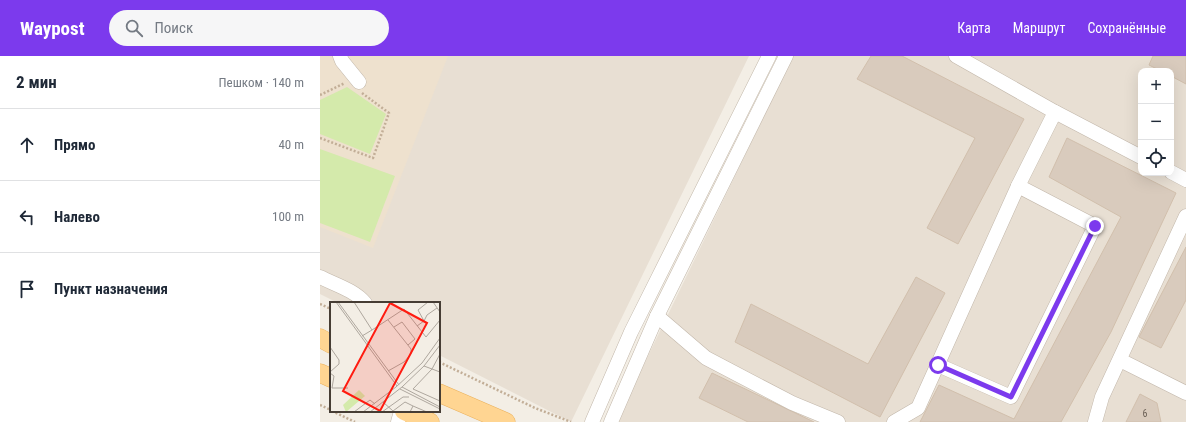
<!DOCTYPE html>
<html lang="ru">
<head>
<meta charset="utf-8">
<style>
	body { margin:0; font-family:"Roboto Condensed",sans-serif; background:#f6f6f7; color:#1f2937 }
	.controls { position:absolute; right:12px; top:12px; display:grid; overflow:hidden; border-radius:8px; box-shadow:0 4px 16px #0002 }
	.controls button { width:36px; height:36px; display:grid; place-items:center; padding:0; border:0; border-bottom:1px solid #e0e1e3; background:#fff; color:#1f2937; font:20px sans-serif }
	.stop { position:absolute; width:12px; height:12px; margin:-9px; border:3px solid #7c3aed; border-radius:50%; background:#fff }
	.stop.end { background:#7c3aed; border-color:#fff; box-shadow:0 1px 4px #0008 }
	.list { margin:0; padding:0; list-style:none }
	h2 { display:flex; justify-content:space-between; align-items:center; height:52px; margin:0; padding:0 16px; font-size:17px }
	h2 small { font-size:13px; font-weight:400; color:#747a83 }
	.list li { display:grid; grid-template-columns:26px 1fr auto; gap:12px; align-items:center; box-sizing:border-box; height:72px; padding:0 16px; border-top:1px solid #e0e1e3 }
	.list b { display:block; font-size:15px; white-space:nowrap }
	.list em { font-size:13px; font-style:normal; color:#747a83 }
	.icon { flex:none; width:22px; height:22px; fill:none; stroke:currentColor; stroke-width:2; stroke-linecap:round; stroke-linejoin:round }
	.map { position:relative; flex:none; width:866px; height:366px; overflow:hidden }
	header { display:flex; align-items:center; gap:24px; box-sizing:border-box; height:56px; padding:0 20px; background:#7c3aed; color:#fff }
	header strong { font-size:19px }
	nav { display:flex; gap:22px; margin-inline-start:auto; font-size:14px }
	.search { width:280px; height:36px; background:#f6f6f7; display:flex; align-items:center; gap:10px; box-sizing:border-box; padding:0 14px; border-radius:22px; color:#747a83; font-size:15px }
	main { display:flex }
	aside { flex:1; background:#fff }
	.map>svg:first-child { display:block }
</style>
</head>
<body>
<header>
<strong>Waypost</strong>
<div class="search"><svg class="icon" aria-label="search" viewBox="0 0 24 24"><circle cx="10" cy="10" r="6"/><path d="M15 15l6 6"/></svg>Поиск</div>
<nav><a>Карта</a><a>Маршрут</a><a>Сохранённые</a></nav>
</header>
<main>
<aside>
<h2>2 мин<small>Пешком · 140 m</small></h2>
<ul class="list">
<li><svg class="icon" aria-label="ahead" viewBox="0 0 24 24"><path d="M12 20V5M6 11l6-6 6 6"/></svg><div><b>Прямо</b></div><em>40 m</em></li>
<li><svg class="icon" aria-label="left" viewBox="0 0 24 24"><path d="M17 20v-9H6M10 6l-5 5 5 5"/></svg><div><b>Налево</b></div><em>100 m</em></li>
<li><svg class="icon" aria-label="arrive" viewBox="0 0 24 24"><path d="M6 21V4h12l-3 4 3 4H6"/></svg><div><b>Пункт назначения</b></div></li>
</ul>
</aside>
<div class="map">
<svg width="866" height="366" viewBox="0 0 866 366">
	<rect width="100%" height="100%" fill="#f3eee5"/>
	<!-- residential -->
	<g fill="#e8dfd3" fill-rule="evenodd">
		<polygon points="0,0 429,0 251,366 119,299 119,247 18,247 0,238"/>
		<path d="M473 0H866V366H296ZM821 15H851V117H821Z"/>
	</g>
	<!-- education -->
	<polygon fill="#eee1ce" points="0,0 128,0 53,192 0,171"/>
	<!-- green -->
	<g fill="#d4eaab">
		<polygon points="27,31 66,58 50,98 0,78 0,44"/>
		<polygon points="0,93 75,120 50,186 0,167"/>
	</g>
	<!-- building -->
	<g fill="#d9cbbd" stroke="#d1bfac">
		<polygon points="551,0 582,0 704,63 638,188 607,172 655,82 537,23"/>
		<polygon points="833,0 866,0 866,28 851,20 851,15 841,15 829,9"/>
		<polygon points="747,82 856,137 791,276 741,366 600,366 619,329 694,363 801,161 729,121"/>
		<polygon points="866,191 866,244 841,292 819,281"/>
		<polygon points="596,221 625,237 560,361 415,286 431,248 548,308"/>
		<polygon points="392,317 494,366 428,366 379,342"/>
		<polygon points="820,338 837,347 841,366 806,366"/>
	</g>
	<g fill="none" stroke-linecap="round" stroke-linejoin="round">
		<defs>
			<g id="minor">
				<polyline points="20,0 22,5 39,26"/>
				<polyline points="636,0 735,56 821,101"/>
				<polyline points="851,116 866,124"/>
				<path d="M0 221C16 229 34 234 45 247"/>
				<polyline points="337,260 386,302 472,347 518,366"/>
				<polyline points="800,304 866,337"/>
				<polyline points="618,309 691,341 775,170 698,130"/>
				<polyline points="78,366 81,355"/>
				<polyline points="272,366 311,276 449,0"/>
				<polyline points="291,366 337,260 466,0"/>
				<polyline points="574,366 598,352 698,130 735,56"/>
				<polyline points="775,366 782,341 866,160"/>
			</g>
			<g id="major">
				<polyline points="0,282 11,288"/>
				<polyline points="0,317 11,322"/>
				<polyline points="119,337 186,366"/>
				<polyline points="84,355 110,366"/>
			</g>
		</defs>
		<!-- minor casing -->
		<use href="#minor" stroke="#c2b7aa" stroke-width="15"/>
		<!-- major casing -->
		<use href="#major" stroke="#eab15c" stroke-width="19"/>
		<!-- path -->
		<g stroke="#c2ae97" stroke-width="2.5" stroke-dasharray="2 2" stroke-linecap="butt">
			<polyline points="0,39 25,27"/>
			<polyline points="0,82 53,102 69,57 42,37"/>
			<polyline points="0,248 11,253"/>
			<polyline points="119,306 215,352 251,366"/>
			<polyline points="0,349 11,354"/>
			<polyline points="12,355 35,366"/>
		</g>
		<!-- minor -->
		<use href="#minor" stroke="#fff" stroke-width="14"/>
		<!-- major -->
		<use href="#major" stroke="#ffd592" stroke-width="18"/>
	</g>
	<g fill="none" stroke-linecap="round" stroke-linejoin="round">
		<!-- route -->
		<polyline stroke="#7c3aed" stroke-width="5" points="618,309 691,341 775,170"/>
	</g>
	<g text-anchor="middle" stroke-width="3" stroke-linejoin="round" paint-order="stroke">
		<!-- number labels -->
		<g font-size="10" fill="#6b6056">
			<text x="825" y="361">6</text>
		</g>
	</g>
	<!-- overview -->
	<g transform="translate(10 246)">
		<rect width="110" height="110" fill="#f3eee5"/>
		<path d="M29 88 35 94 16 110 13 103Z" fill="#d4eaab"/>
		<path fill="none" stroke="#aea79e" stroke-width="1" d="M6 0 67 84M8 0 69 83M24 0 42 28 32 34M103 0 110 10M94 19 97 13 107 6M87 24 94 19 88 8 98 0M64 25 72 20 85 37 78 43M42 28 74 7 96 35 110 18M0 45 9 58V62L0 70M110 52 102 67 83 87 110 99M94 64 110 70M58 69 74 60 81 52V47L58 18M0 71 4 74 2 86H18M72 85 110 105M70 87 110 107M53 100 63 109 75 100 83 104M24 110 40 98 45 102M33 110 66 85 92 61 110 36M40 110 72 85 94 64 110 43M52 110 73 95H79M80 110 83 104 97 110"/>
		<path fill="#ff1b10" fill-opacity="0.15" stroke="#ff1b10" stroke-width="2" d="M60 1 97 21 50 109 13 89Z"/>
		<rect width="110" height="110" fill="none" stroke="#463d34" stroke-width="2"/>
	</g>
</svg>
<div class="controls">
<button>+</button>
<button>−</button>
<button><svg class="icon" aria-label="locate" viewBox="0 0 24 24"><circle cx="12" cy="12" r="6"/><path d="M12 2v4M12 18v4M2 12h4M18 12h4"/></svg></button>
</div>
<div class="stop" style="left:618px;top:309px"></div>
<div class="stop end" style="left:775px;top:170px"></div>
</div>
</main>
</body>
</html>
